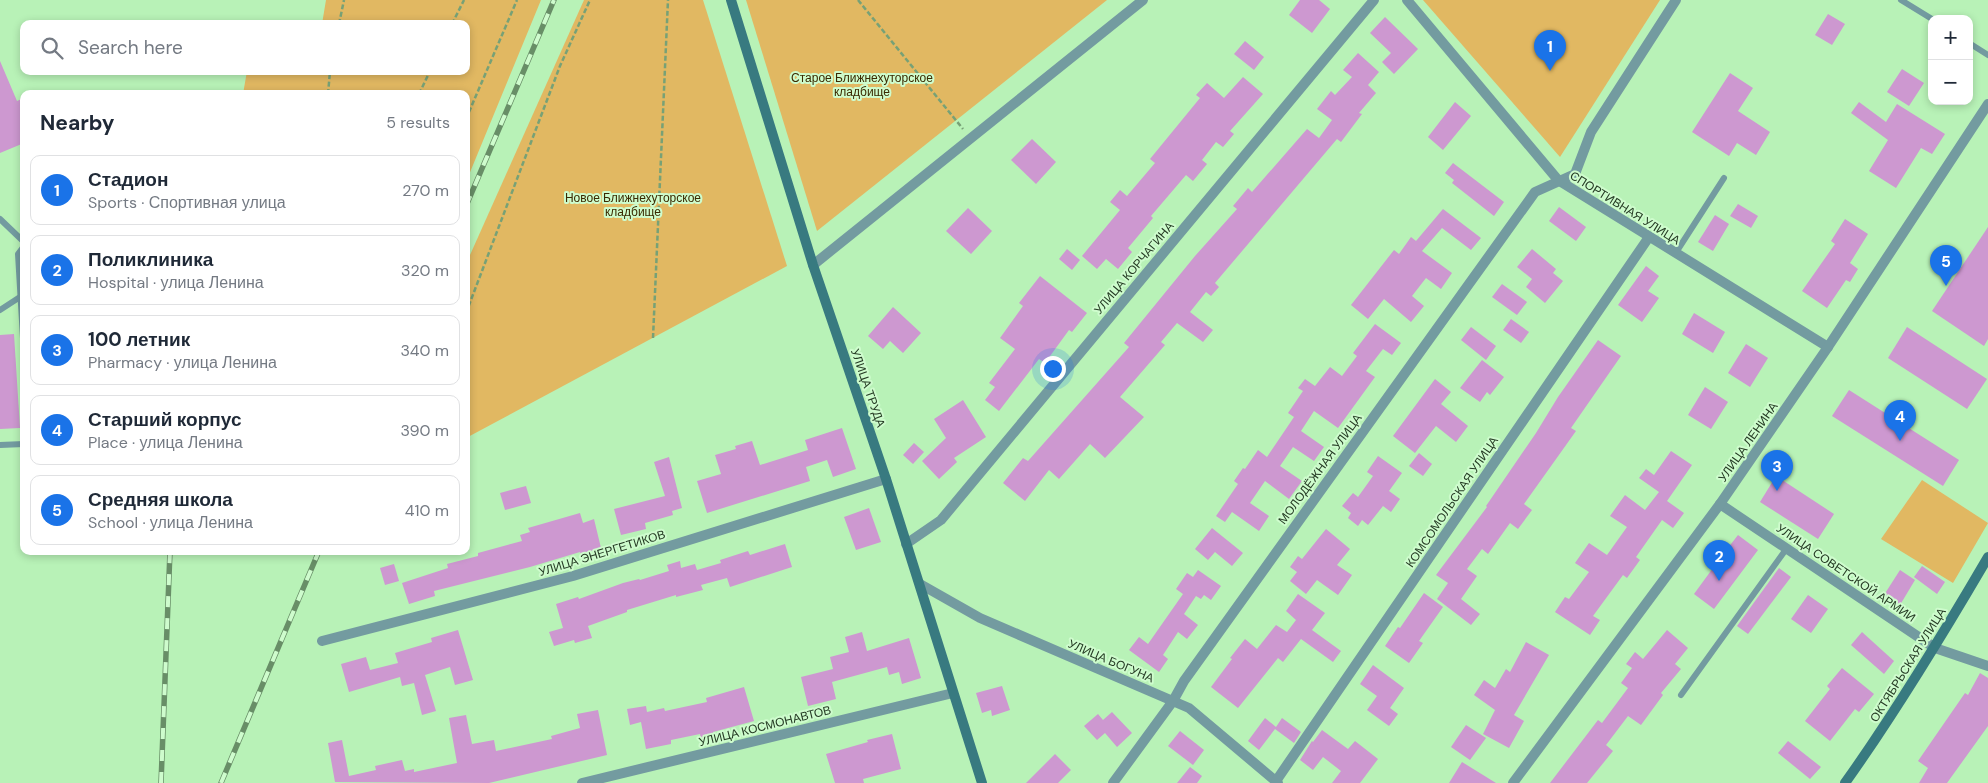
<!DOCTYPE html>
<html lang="en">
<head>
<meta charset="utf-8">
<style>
	body { margin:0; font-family:"DM Sans",sans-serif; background:#f6f6f7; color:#1f2937 }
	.controls { position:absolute; right:15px; top:15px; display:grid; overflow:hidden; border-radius:10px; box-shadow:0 2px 8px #0003 }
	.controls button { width:45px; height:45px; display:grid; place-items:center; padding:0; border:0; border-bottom:1px solid #e0e1e3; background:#fff; color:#1f2937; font:25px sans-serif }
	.you { position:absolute; left:1052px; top:368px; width:18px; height:18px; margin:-12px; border:4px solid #fff; border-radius:50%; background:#1a73e8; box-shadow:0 0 0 8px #1a73e833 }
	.badge { display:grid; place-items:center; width:32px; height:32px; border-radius:50%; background:#1a73e8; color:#fff; font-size:16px; font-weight:700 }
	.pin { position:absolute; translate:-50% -41px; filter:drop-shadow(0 1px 2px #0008) }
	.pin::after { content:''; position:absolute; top:26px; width:18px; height:15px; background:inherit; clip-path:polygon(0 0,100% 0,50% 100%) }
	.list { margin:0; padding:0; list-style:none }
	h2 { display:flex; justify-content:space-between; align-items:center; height:65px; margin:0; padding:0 20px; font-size:21px }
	h2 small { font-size:16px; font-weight:400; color:#747a83 }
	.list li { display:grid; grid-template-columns:32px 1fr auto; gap:15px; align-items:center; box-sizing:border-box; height:70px; margin:0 10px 10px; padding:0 10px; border:1px solid #e0e1e3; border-radius:10px }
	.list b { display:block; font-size:19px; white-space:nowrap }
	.list p { margin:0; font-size:16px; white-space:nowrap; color:#747a83 }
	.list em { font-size:16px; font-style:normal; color:#747a83 }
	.icon { flex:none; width:28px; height:28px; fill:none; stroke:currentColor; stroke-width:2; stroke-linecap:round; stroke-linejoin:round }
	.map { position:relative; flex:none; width:1988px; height:783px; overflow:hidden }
	.search { position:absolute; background:#fff; box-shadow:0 2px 8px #0003; left:20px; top:20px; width:450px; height:55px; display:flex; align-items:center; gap:12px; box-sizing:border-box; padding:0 18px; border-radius:10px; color:#747a83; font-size:19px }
	.panel { position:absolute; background:#fff; box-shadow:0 2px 8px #0003; left:20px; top:90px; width:450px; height:465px; border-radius:10px }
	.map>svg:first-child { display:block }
</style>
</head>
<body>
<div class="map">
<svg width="1988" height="783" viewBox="0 0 1988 783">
	<rect width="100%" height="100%" fill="#b8f2b7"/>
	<!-- green -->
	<g fill="#e1b862">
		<polygon points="326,0 541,0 466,182 466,94 243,94 247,71 466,71 466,24 322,24"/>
		<polygon points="584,0 703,0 787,266 466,438 466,264"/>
		<polygon points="746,0 1107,0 817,231"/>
		<polygon points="1423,0 1660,0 1560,157"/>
		<polygon points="1922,480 1988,523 1953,583 1881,539"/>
	</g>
	<!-- building -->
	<g fill="#cd98d0">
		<polygon points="1300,0 1319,0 1330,9 1312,33 1289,15"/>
		<polygon points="1828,14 1845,24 1832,45 1815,35"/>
		<polygon points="1385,17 1418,49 1394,74 1382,62 1391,53 1370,33"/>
		<polygon points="1245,41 1264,57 1254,70 1234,54"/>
		<polygon points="1358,53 1379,72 1368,85 1376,93 1359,113 1362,114 1341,142 1337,139 1215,283 1219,287 1211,296 1206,292 1190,312 1213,330 1203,342 1177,323 1161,342 1165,345 1120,397 1144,417 1105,458 1090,444 1059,479 1049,470 1025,501 1003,483 1023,458 1028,461 1129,347 1124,343 1195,256 1237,209 1233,206 1248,188 1252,192 1307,129 1319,138 1332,120 1317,109 1331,91 1335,95 1352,77 1343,70"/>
		<polygon points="0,61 17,101 24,98 24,143 0,153"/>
		<polygon points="1902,69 1924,83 1909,106 1887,92"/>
		<polygon points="1730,73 1753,88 1738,111 1770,132 1756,155 1737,143 1729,156 1692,132"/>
		<polygon points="1243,77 1263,94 1230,131 1234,134 1223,147 1216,142 1202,160 1207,164 1193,181 1186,175 1151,216 1153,218 1128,248 1132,252 1118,269 1106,259 1097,269 1082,256 1120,210 1110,202 1120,190 1127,196 1155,163 1150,159 1200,98 1196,95 1207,83 1224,98"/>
		<polygon points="1455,102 1471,116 1443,150 1428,137"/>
		<polygon points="1859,102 1886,122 1897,104 1945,134 1932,154 1921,148 1896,188 1869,171 1888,140 1851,113"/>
		<polygon points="1032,139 1056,162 1036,184 1011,160"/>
		<polygon points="1453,163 1504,202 1494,216 1452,183 1454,180 1445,173"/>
		<polygon points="1738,204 1758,216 1751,228 1730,216"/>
		<polygon points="1559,207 1586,227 1576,241 1549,221"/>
		<polygon points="968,208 992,231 971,254 946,231"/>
		<polygon points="1443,209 1481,238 1471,250 1442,228 1422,251 1452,273 1441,289 1426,278 1412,296 1424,306 1411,322 1384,299 1368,319 1351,305 1394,250 1399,254 1411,237 1416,241"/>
		<polygon points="1715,215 1729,224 1713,251 1698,242"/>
		<polygon points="1845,219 1868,234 1850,263 1858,269 1850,282 1846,280 1827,308 1802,291 1835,244 1831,241"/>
		<polygon points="1988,227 1988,339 1984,346 1932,311"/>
		<polygon points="1067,249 1080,260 1072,270 1059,259"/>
		<polygon points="1532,249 1556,269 1553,273 1563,281 1545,303 1526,287 1532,279 1517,267"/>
		<polygon points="1646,266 1659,276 1648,291 1659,298 1642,322 1618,305"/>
		<polygon points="1040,276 1087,313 1072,332 1069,330 1045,363 1039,359 999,411 985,400 995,387 989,383 1015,349 1000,338 1023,306 1019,303"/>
		<polygon points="1502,284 1527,302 1517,315 1492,297"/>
		<polygon points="893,307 921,333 903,353 890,341 883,349 868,336"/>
		<polygon points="1694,313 1725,332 1713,353 1682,334"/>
		<polygon points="1511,319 1529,332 1521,343 1503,330"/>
		<polygon points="1375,324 1401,343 1392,355 1383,349 1366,371 1375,377 1338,428 1314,411 1301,431 1324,447 1314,461 1293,447 1280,466 1302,481 1289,499 1265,481 1250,503 1269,516 1259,531 1232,512 1225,522 1216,516 1238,484 1234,481 1243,468 1245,469 1258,450 1267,457 1294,417 1288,413 1303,391 1298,388 1305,379 1315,386 1330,367 1342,376 1357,356 1353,353"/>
		<polygon points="1471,327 1496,346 1486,360 1461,340"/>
		<polygon points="1907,327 1987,379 1967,409 1888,358"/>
		<polygon points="14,334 20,428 0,429 0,335"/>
		<polygon points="1598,340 1621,356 1571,428 1576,431 1524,504 1532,510 1518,529 1510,523 1488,554 1482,549 1467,569 1477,576 1461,599 1480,614 1471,625 1437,599 1448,583 1436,575 1487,507 1486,506 1536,433 1558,397"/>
		<polygon points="1746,344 1768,358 1750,387 1728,373"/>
		<polygon points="1482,360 1504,377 1490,395 1487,392 1480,402 1460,388"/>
		<polygon points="1435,379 1451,392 1441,404 1468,426 1456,442 1436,426 1415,453 1393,436"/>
		<polygon points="1705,387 1728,402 1711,429 1688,415"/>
		<polygon points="1849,390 1959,460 1943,486 1832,416"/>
		<polygon points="963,400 986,437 954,458 957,462 939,479 922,461 946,438 934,419"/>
		<polygon points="842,428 856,469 833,477 827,460 806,467 810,481 707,513 697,481 721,474 715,455 736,449 735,446 752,441 760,465 808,450 805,440"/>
		<polygon points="914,443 924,452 913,464 903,455"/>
		<polygon points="1671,451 1692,465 1667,501 1684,513 1673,528 1662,520 1636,557 1640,560 1627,578 1623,575 1593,616 1600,620 1590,635 1555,612 1565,597 1569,599 1589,572 1575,563 1589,543 1607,555 1627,527 1610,516 1625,495 1645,510 1659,492 1639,478 1646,469 1654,475"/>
		<polygon points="1419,453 1432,464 1423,476 1409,466"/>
		<polygon points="1378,456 1402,473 1389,491 1400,499 1391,512 1383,506 1368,525 1362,520 1358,526 1348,518 1351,513 1342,506 1353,493 1358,497 1373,476 1367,472"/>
		<polygon points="669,457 682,508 672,511 673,515 645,523 646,529 621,535 614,509 665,496 654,462"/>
		<polygon points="1776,476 1834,514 1818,539 1760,502"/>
		<polygon points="526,486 531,503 505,510 500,493"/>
		<polygon points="869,508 881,542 856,550 844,517"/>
		<polygon points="580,513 583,523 594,519 601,548 581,554 580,552 530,567 434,591 435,596 409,604 402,583 448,568 447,564 478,556 478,553 522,541 520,535 530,532 528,528"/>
		<polygon points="1212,528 1243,553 1232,566 1215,552 1208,560 1195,549"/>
		<polygon points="1326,529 1350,549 1337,565 1352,575 1338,595 1317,580 1306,594 1290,581 1297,572 1290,567 1298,556 1302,559"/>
		<polygon points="1738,535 1758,550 1714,609 1694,594 1713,568 1710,566 1718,555 1721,557"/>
		<polygon points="785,544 792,567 730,587 727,578 701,585 703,590 676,597 676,595 627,610 627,612 588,626 592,638 575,643 574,640 554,646 549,632 563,628 556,604 578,597 579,599 623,583 639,579 640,580 669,571 667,565 680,561 681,568 695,564 697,570 721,563 720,560 748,551 750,555"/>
		<polygon points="394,564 399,581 385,585 380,568"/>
		<polygon points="1922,566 1945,582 1937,594 1914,577"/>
		<polygon points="1779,568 1791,577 1748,634 1737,626"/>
		<polygon points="1198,570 1221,586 1211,600 1204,595 1201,599 1196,596 1184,614 1198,625 1187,639 1178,632 1163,655 1168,659 1159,672 1129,650 1139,637 1148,644 1183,594 1176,589 1187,573 1193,577"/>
		<polygon points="1900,570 1915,580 1900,605 1884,595"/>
		<polygon points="1424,593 1443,607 1419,641 1423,643 1409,663 1385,646 1398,627 1400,628"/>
		<polygon points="1298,594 1325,613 1312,630 1341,651 1333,662 1301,639 1283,662 1278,658 1238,708 1211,687 1232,659 1230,658 1245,639 1257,649 1276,625 1287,632 1296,620 1286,611"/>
		<polygon points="1808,595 1828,609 1811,633 1791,619"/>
		<polygon points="458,630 473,680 455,685 450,667 425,675 436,711 422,715 414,683 402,686 400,677 349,692 341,664 366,657 370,670 398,663 395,653 432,642 431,638"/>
		<polygon points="1667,630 1688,648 1675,664 1681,669 1661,693 1663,695 1641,725 1628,716 1606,745 1613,751 1587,783 1550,783 1598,720 1602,723 1628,688 1621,683 1632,668 1626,664 1635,652 1643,659"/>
		<polygon points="862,632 867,651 909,638 921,678 902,684 899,672 889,675 887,667 832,682 836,699 808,706 801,677 833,669 830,657 849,652 845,637"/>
		<polygon points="1862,632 1894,661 1884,674 1851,645"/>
		<polygon points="1526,642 1549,655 1514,715 1524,721 1509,748 1483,734 1495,710 1474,695 1484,680 1495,688 1506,669 1510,672"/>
		<polygon points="1373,665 1404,688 1390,708 1398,714 1389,726 1367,710 1377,696 1360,684"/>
		<polygon points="1842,668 1874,694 1859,712 1855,709 1830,741 1805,721 1830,689 1827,686"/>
		<polygon points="1980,673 1988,678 1988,726 1947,783 1919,783 1928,768 1918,761 1965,693 1968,695"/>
		<polygon points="1002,686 1010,710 992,716 991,710 982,713 976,693"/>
		<polygon points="744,687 754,721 713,732 714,737 701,740 700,734 671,740 671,744 646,749 641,722 630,725 627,709 646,706 647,712 664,708 665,711 707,702 706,698"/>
		<polygon points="598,710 607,755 489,783 335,782 328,743 342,740 349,776 376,770 375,766 402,760 405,771 414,769 414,772 457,763 449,718 466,715 472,744 494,740 496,751 552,739 551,736 580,728 577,714"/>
		<polygon points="1112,712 1132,733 1117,747 1105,733 1097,740 1084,726 1098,714 1103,720"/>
		<polygon points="1265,718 1276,727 1282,718 1301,732 1294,743 1275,729 1259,750 1248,741"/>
		<polygon points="1466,725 1486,738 1470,760 1451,747"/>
		<polygon points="1322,730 1348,749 1355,741 1378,759 1360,783 1332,783 1341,771 1323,757 1313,770 1300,760 1312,741 1313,742"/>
		<polygon points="1180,731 1204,750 1193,765 1168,746"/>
		<polygon points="892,734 901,769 863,779 864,783 835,783 826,754 868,742 867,740"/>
		<polygon points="1788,741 1821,767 1810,779 1778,753"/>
		<polygon points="1055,754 1071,770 1058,783 1026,783"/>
		<polygon points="1462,762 1496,783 1449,783"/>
		<polygon points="1190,767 1202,776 1197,783 1177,783"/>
	</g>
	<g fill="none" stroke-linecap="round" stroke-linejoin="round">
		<!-- path -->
		<g stroke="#77a176" stroke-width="2.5" stroke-dasharray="5 2.5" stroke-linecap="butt">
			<polyline points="858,0 963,129"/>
			<polyline points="339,24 344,0"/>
			<polyline points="452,24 464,0"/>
			<polyline points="328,94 330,71"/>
			<polyline points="419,94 430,71"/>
			<polyline points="466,119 517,0"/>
			<polyline points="466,313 560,66 590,0"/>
			<polyline points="653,338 668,0"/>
		</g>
		<!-- lane -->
		<g stroke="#739ba0" stroke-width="6">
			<polyline points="1901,0 1932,19"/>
			<polyline points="1969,43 1988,55"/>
			<polyline points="0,219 24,242"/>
			<polyline points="24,246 18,254 24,355"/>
			<polyline points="1675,254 1724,178"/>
			<polyline points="0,310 20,297"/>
			<polyline points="0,445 24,444"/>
			<polyline points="1681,695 1787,548"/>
		</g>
		<!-- street -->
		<g stroke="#739ba0" stroke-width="10">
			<polyline points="1407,0 1558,180 1828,347"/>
			<polyline points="813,265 1143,0"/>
			<polyline points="1720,504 1935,648 1988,666"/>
			<polyline points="906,544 941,520 1374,0"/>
			<polyline points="920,584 980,618 1189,708 1278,783"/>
			<polyline points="322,641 573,576 886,479"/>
			<polyline points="1276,781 1649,237"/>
			<polyline points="582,783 953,693"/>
			<polyline points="1113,783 1173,701 1184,681 1535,192 1575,174 1591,132 1676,0"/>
			<polyline points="1513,783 1720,504 1828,347 1988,104"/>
		</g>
		<!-- secondary -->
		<g stroke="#387a80" stroke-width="10">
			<polyline points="731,0 813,265 886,479 982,783"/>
			<path d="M1845 783C1897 710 1943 634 1988 557"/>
		</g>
		<defs>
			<g id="rail">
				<polyline points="466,206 554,0"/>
				<polyline points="161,783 170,551"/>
				<polyline points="221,783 319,551"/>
			</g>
		</defs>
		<!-- rail casing -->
		<use href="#rail" stroke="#688e67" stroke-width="5.5"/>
		<!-- rail -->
		<use href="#rail" stroke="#cefccd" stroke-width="4" stroke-dasharray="11" stroke-linecap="butt"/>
	</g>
	<g text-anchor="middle" stroke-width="4" stroke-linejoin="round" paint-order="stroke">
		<!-- park labels -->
		<g font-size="12" fill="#3a2901" stroke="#cefccd">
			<text x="862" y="82">Старое Ближнехуторское<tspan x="862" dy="14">кладбище</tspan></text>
			<text x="633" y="202">Новое Ближнехуторское<tspan x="633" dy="14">кладбище</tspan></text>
		</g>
		<!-- street labels -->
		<g font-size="12" fill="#253b24" stroke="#cefccd">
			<text transform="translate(1625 208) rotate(32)" y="4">СПОРТИВНАЯ УЛИЦА</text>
			<text transform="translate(1134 268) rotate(-50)" y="4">УЛИЦА КОРЧАГИНА</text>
			<text transform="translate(868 388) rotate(71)" y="4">УЛИЦА ТРУДА</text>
			<text transform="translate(1748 442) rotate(-55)" y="4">УЛИЦА ЛЕНИНА</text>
			<text transform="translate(1320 469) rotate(-54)" y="4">МОЛОДЁЖНАЯ УЛИЦА</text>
			<text transform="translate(1452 502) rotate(-56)" y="4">КОМСОМОЛЬСКАЯ УЛИЦА</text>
			<text transform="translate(602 553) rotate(-17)" y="4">УЛИЦА ЭНЕРГЕТИКОВ</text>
			<text transform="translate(1846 573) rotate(34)" y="4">УЛИЦА СОВЕТСКОЙ АРМИИ</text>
			<text transform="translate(1111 661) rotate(23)" y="4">УЛИЦА БОГУНА</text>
			<text transform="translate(1908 665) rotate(-58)" y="4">ОКТЯБРЬСКАЯ УЛИЦА</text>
			<text transform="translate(765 726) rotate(-14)" y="4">УЛИЦА КОСМОНАВТОВ</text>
		</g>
	</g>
</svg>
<div class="controls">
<button>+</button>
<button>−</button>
</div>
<div class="you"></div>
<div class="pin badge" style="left:1550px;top:71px">1</div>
<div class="pin badge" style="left:1719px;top:581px">2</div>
<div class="pin badge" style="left:1777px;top:491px">3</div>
<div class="pin badge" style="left:1900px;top:441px">4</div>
<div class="pin badge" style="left:1946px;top:286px">5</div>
<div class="search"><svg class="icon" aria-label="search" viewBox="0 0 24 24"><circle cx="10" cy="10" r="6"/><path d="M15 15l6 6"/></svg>Search here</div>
<section class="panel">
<h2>Nearby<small>5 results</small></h2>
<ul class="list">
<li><span class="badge">1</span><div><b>Стадион</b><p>Sports · Спортивная улица</p></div><em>270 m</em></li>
<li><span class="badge">2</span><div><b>Поликлиника</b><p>Hospital · улица Ленина</p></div><em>320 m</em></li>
<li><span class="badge">3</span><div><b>100 летник</b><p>Pharmacy · улица Ленина</p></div><em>340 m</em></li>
<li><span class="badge">4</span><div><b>Старший корпус</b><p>Place · улица Ленина</p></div><em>390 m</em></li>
<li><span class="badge">5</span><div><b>Средняя школа</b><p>School · улица Ленина</p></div><em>410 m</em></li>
</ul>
</section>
</div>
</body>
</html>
